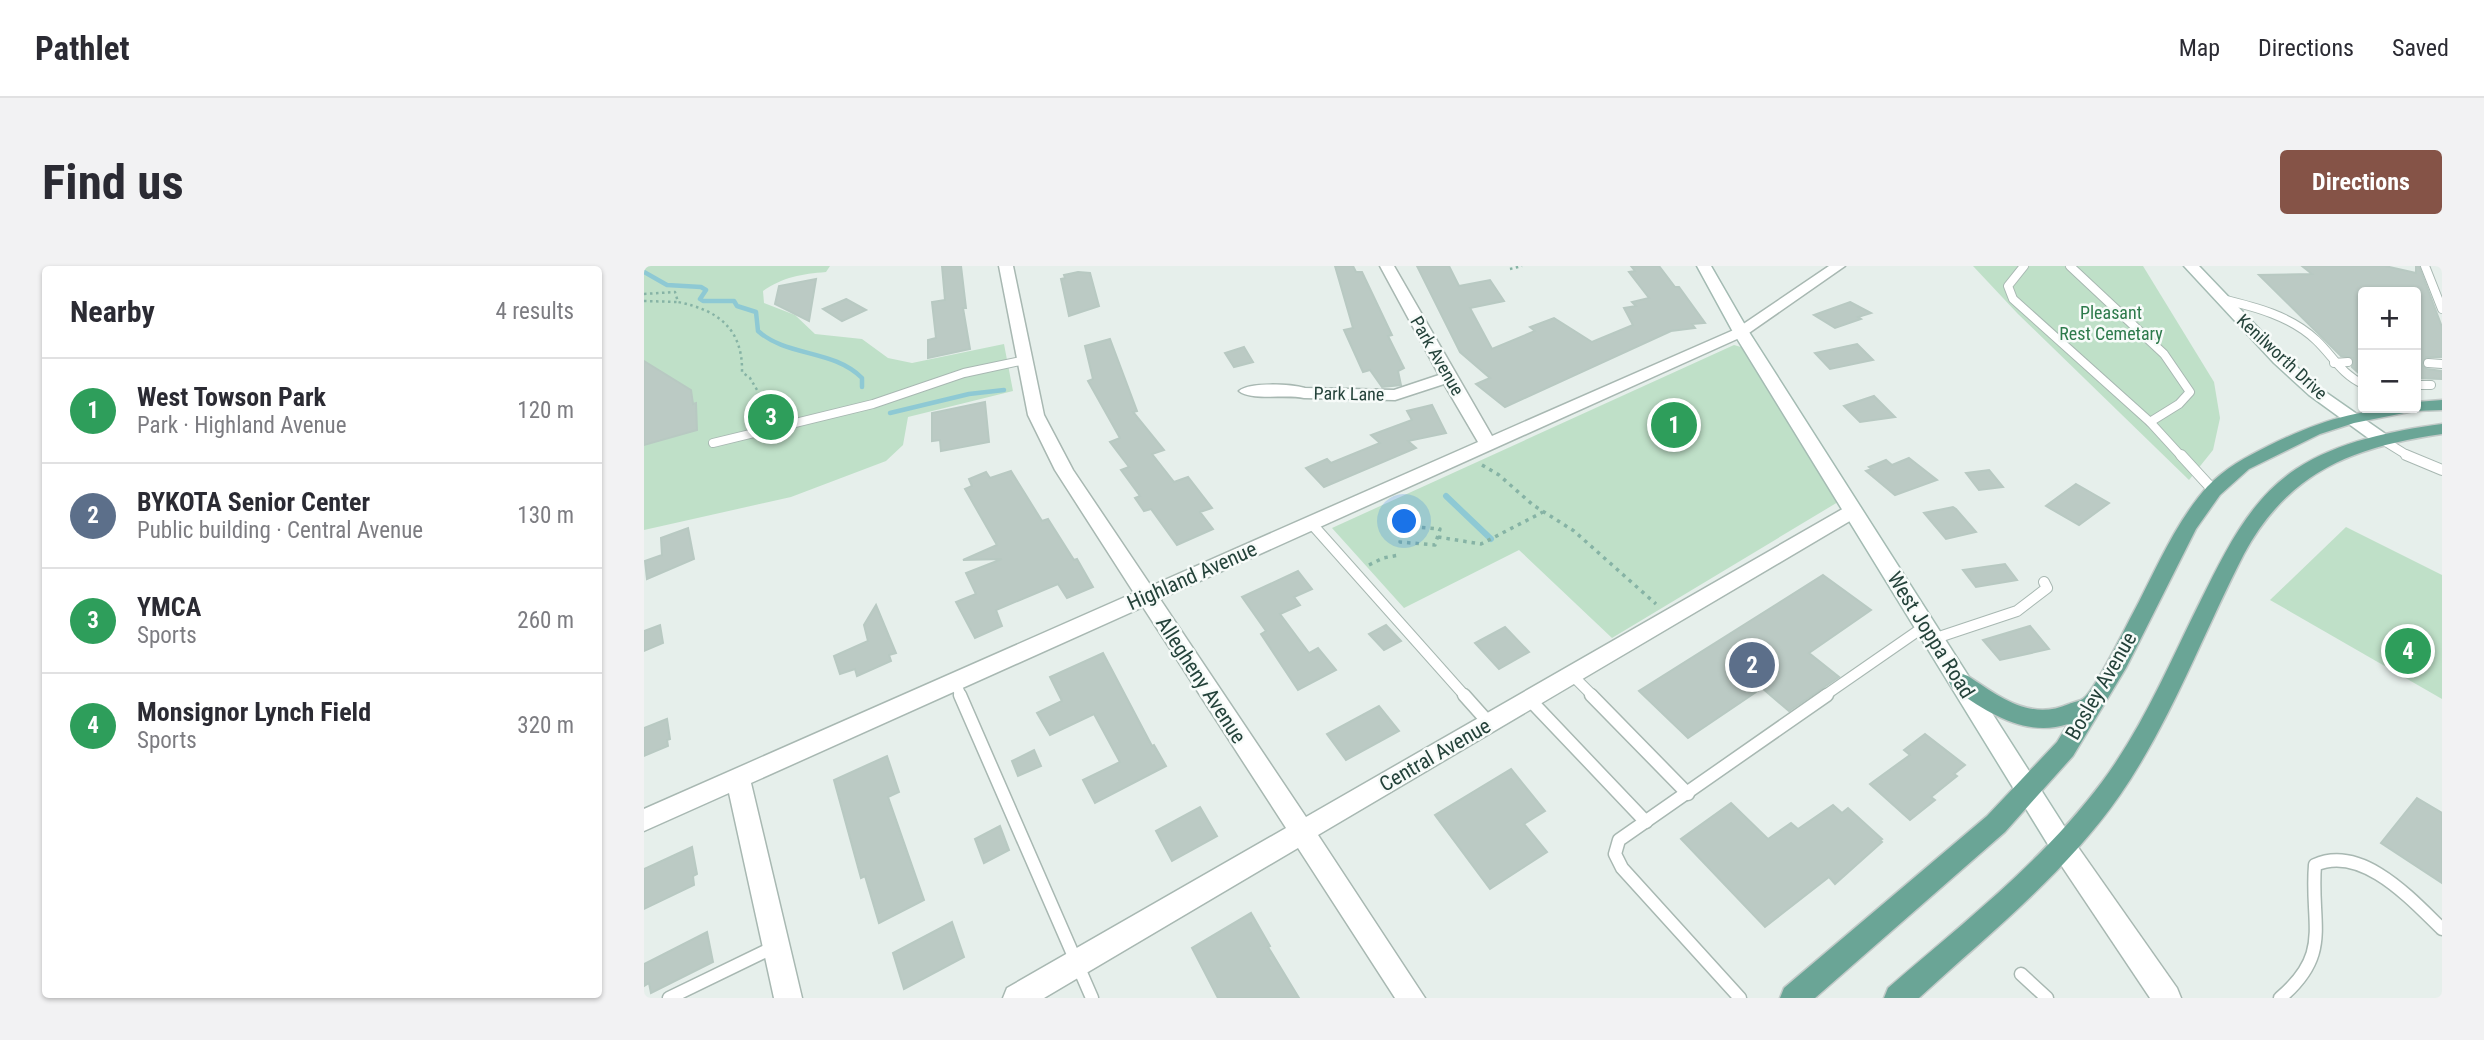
<!DOCTYPE html>
<html lang="en">
<head>
<meta charset="utf-8">
<style>
	body { margin:0; font-family:"Roboto Condensed",sans-serif; background:#f2f2f3; color:#2b2b33 }
	.controls { position:absolute; right:21px; top:21px; display:grid; overflow:hidden; border-radius:7px; box-shadow:0 2px 5px #0004 }
	.controls button { width:63px; height:63px; display:grid; place-items:center; padding:0; border:0; border-bottom:2px solid #e1e1e2; background:#fff; color:#2b2b33; font:35px sans-serif }
	.you { position:absolute; left:761px; top:256px; width:24px; height:24px; margin:-18px; border:5px solid #fff; border-radius:50%; background:#1a73e8; box-shadow:0 0 0 10px #1a73e833 }
	.badge { display:grid; place-items:center; width:46px; height:46px; border-radius:50%; background:#855347; color:#fff; font-size:23px; font-weight:700 }
	.pin { position:absolute; translate:-50% -50%; border:4px solid #fff; box-shadow:0 2px 7px #0006 }
	.list { margin:0; padding:0; list-style:none }
	h2 { display:flex; justify-content:space-between; align-items:center; height:91px; margin:0; padding:0 28px; font-size:30px }
	h2 small { font-size:23px; font-weight:400; color:#7c7c81 }
	.list li { display:grid; grid-template-columns:46px 1fr auto; gap:21px; align-items:center; box-sizing:border-box; height:105px; padding:0 28px; border-top:2px solid #e1e1e2 }
	.list b { display:block; font-size:26px; white-space:nowrap }
	.list p { margin:0; font-size:23px; white-space:nowrap; color:#7c7c81 }
	.list em { font-size:23px; font-style:normal; color:#7c7c81 }
	.map { position:relative; flex:none; width:1798px; height:732px; overflow:hidden; border-radius:7px }
	header { display:flex; align-items:center; gap:42px; box-sizing:border-box; height:98px; padding:0 35px; background:#fff; border-bottom:2px solid #e1e1e2 }
	header strong { font-size:33px }
	nav { display:flex; gap:38px; margin-inline-start:auto; font-size:24px }
	.intro { display:flex; align-items:center; justify-content:space-between; box-sizing:border-box; height:168px; padding:0 42px }
	h1 { margin:0; font-size:49px }
	.button { padding:18px 32px; border-radius:7px; background:#855347; color:#fff; font-size:24px; font-weight:700 }
	main { display:flex; gap:42px; padding:0 42px }
	aside { flex:1; background:#fff; border-radius:7px; box-shadow:0 2px 5px #0004 }
	.map>svg:first-child { display:block }
</style>
</head>
<body>
<header>
<strong>Pathlet</strong>
<nav><a>Map</a><a>Directions</a><a>Saved</a></nav>
</header>
<div class="intro"><h1>Find us</h1><a class="button">Directions</a></div>
<main>
<aside>
<h2>Nearby<small>4 results</small></h2>
<ul class="list">
<li><span class="badge" style="background:#2e9e5b">1</span><div><b>West Towson Park</b><p>Park · Highland Avenue</p></div><em>120 m</em></li>
<li><span class="badge" style="background:#5c6f8a">2</span><div><b>BYKOTA Senior Center</b><p>Public building · Central Avenue</p></div><em>130 m</em></li>
<li><span class="badge" style="background:#2e9e5b">3</span><div><b>YMCA</b><p>Sports</p></div><em>260 m</em></li>
<li><span class="badge" style="background:#2e9e5b">4</span><div><b>Monsignor Lynch Field</b><p>Sports</p></div><em>320 m</em></li>
</ul>
</aside>
<div class="map">
<svg width="1798" height="732" viewBox="0 0 1798 732">
	<rect width="100%" height="100%" fill="#e6efeb"/>
	<!-- green -->
	<g fill="#bfe0c8">
		<path d="M0 0H186L182 6C158 8 139 11 119 25L120 37 151 49 171 68 218 73 244 92 268 97 360 78 369 125 264 151 259 179 242 195 147 231 0 264Z"/>
		<polygon points="1329,0 1499,0 1570,116 1576,152 1569,184 1545,214 1374,48"/>
		<polygon points="1090,79 1097,81 1194,236 968,372 875,284 760,342 688,262"/>
		<polygon points="1702,261 1798,309 1798,433 1626,334"/>
	</g>
	<g fill="none" stroke-linecap="round" stroke-linejoin="round">
		<!-- stream-far1 -->
		<g stroke="#8ec9d4" stroke-width="4.5">
			<path d="M0 6 23 19 57 21 62 24 56 33 59 35H90L93 40 112 46 114 65C143 91 189 83 218 112V121"/>
			<polyline points="246,147 325,128 360,124"/>
		</g>
		<!-- stream -->
		<polyline stroke="#8ec9d4" stroke-width="6" points="802,230 847,273"/>
	</g>
	<!-- building -->
	<g fill="#bbcac4" stroke="#b8c9c2" stroke-width="2">
		<polygon points="298,0 317,0 322,42 319,42 326,83 284,92 284,74 292,72 288,36 301,34"/>
		<polygon points="691,0 709,0 712,6 718,6 748,69 744,70 760,102 754,105 757,119 738,121 726,104 719,106 700,64 709,62"/>
		<polygon points="773,0 805,0 815,20 846,14 860,35 826,42 848,83 891,65 886,61 910,52 948,76 989,59 980,42 992,40 988,36 1005,32 985,6 991,5 987,0 1015,0 1031,21 1035,21 1061,57 1048,58 1051,62 1027,65 861,141 832,118 846,112 816,86"/>
		<polygon points="1658,0 1741,0 1772,7 1772,0 1775,0 1798,61 1798,91 1782,91 1778,99 1783,103 1798,105 1798,113 1772,112 1772,26 1719,26 1719,111 1708,101 1709,92 1697,90 1615,9 1668,8"/>
		<polygon points="434,6 446,7 455,40 425,50 417,13 421,12 420,9"/>
		<polygon points="172,13 165,55 131,38 135,20"/>
		<polygon points="202,33 222,44 198,55 179,43"/>
		<polygon points="1206,36 1227,47 1214,51 1217,53 1191,62 1170,49"/>
		<polygon points="466,73 493,145 489,146 520,184 508,188 530,216 544,211 568,242 556,246 569,263 533,279 507,243 500,245 491,232 496,230 477,204 485,201 466,176 476,172 444,115 449,113 441,80"/>
		<polygon points="1213,78 1229,94 1186,103 1171,87"/>
		<polygon points="600,81 609,96 590,101 581,87"/>
		<polygon points="0,95 47,124 49,138 52,137 53,164 0,179"/>
		<polygon points="1230,130 1251,151 1216,156 1200,140"/>
		<polygon points="341,136 345,176 297,185 296,174 288,175 288,147"/>
		<polygon points="788,139 802,167 764,175 772,182 680,221 662,202 683,193 687,197 736,177 727,169 768,154 763,145"/>
		<polygon points="1265,192 1293,214 1251,229 1222,205 1228,203 1225,201 1242,194 1248,199"/>
		<polygon points="1345,204 1359,221 1335,224 1322,207"/>
		<polygon points="367,205 398,255 404,253 430,294 433,293 449,321 423,332 414,318 352,344 358,360 331,372 312,336 332,328 322,307 358,293 319,294 353,279 321,223 328,220 325,213 342,206 346,212"/>
		<polygon points="1432,218 1465,237 1435,259 1402,240"/>
		<polygon points="1309,241 1312,243 1332,266 1302,273 1280,247"/>
		<polygon points="44,262 50,293 3,313 1,295 18,289 17,272"/>
		<polygon points="1361,298 1373,314 1332,321 1319,304"/>
		<polygon points="654,305 668,323 650,331 656,339 636,348 665,387 674,382 692,404 654,424 617,368 622,365 598,331"/>
		<polygon points="1179,309 1227,344 1165,387 1195,411 1145,445 1118,422 1044,472 995,425"/>
		<polygon points="232,339 252,387 245,389 247,395 213,410 211,403 196,408 190,390 224,375 220,359"/>
		<polygon points="16,359 19,377 0,385 0,365"/>
		<polygon points="742,359 757,375 740,384 725,368"/>
		<polygon points="1386,360 1405,383 1356,394 1339,374"/>
		<polygon points="861,361 885,386 855,403 831,377"/>
		<polygon points="459,387 508,480 510,479 522,500 451,537 439,514 476,496 450,448 406,469 393,447 418,435 406,411"/>
		<polygon points="735,440 755,465 702,494 683,468"/>
		<polygon points="23,453 26,473 23,474 24,480 0,490 0,462"/>
		<polygon points="1281,468 1321,499 1310,508 1313,510 1287,531 1291,534 1266,554 1226,518 1266,489 1260,484"/>
		<polygon points="390,484 397,500 374,510 368,495"/>
		<polygon points="243,490 255,526 244,531 280,634 235,657 221,610 217,612 190,514"/>
		<polygon points="867,503 901,545 880,558 903,586 846,623 791,549"/>
		<polygon points="1773,532 1798,547 1798,617 1737,577"/>
		<polygon points="1087,537 1124,573 1147,557 1154,563 1189,539 1198,547 1204,542 1238,573 1236,574 1238,576 1191,618 1185,611 1121,661 1037,573"/>
		<polygon points="556,541 573,570 528,595 512,565"/>
		<polygon points="356,560 365,584 340,597 331,573"/>
		<polygon points="48,581 53,608 49,610 50,619 0,643 0,603"/>
		<polygon points="607,647 626,680 624,681 655,732 574,732 548,682"/>
		<polygon points="308,656 320,691 260,723 249,687"/>
		<polygon points="63,666 69,696 7,727 5,717 0,720 0,698"/>
	</g>
	<g fill="none" stroke-linecap="round" stroke-linejoin="round">
		<defs>
			<g id="lane-far2">
				<polyline points="1380,0 1364,20 1369,33 1506,156 1538,191"/>
				<polyline points="1426,0 1520,88 1546,126 1535,138 1506,156"/>
				<polyline points="1781,0 1798,43"/>
				<path d="M1578 33C1611 41 1647 50 1672 74 1689 90 1697 108 1719 118"/>
				<polyline points="1690,97 1704,96"/>
				<polyline points="1784,97 1798,98"/>
				<polyline points="1772,119 1787,119"/>
				<polyline points="1737,173 1766,191"/>
				<polyline points="69,177 229,138 320,107 381,94"/>
			</g>
			<g id="lane-far1">
				<polyline points="1537,189 1570,225"/>
				<polyline points="1762,189 1798,204"/>
				<polyline points="667,257 821,430"/>
				<polyline points="1289,373 1373,345 1403,322 1400,316"/>
				<polyline points="928,409 949,430"/>
				<polyline points="311,416 317,430"/>
				<polyline points="1180,430 1281,360"/>
			</g>
			<g id="lane">
				<polyline points="316,429 448,732"/>
				<polyline points="820,429 845,457"/>
				<polyline points="947,429 1044,528"/>
				<polyline points="886,434 1002,556"/>
				<polyline points="1377,708 1403,732"/>
				<polyline points="25,732 132,680"/>
				<polyline points="1096,732 978,602 971,588 975,574 1183,429"/>
				<path d="M1636 732C1689 687 1666 659 1671 599 1718 578 1767 633 1798 663"/>
			</g>
			<g id="street">
				<path d="M355 0H369L400 149 429 204 507 320 834 176 800 118 751 134 660 132C643 128 606 135 595 125 605 116 646 118 661 122L750 124 795 109 736 0H750L848 170 1092 63 1185 0H1201L1102 69 516 333 662 551 1202 241H1216L1218 245 1216 249 674 569 781 732H751L654 582 400 732H359L363 722 642 562 499 341 107 517 158 732H130L85 527 0 565V543L490 327 411 204 384 149Z"/>
				<polygon points="1420,571 1429,574 1533,722 1537,732 1506,732 1411,590 1407,582 1411,574"/>
			</g>
			<g id="secondary">
				<polygon points="1053,0 1067,0 1105,66 1429,574 1433,582 1429,590 1420,593 1411,590 1089,66"/>
				<polygon points="1540,0 1555,0 1642,91 1677,123 1743,169 1746,173 1743,177 1731,177 1665,129 1630,97"/>
			</g>
			<g id="primary">
				<path d="M1798 134V144L1770 145 1710 157 1676 168 1605 203 1576 229 1552 263 1482 402 1429 490 1361 566 1171 732H1136L1140 722 1343 550 1413 476 1424 458C1381 472 1343 446 1308 422L1305 416 1308 410 1316 407 1324 410C1356 431 1386 455 1425 438 1429 436 1437 435 1440 432 1452 422 1479 366 1488 349 1511 306 1530 258 1563 221 1581 202 1602 191 1624 180 1675 155 1715 142 1772 142V136Z"/>
				<path d="M1798 158V168C1709 181 1645 205 1600 288 1559 368 1527 455 1476 529 1421 608 1345 668 1275 732H1240L1244 722C1319 657 1398 596 1458 516 1499 461 1526 396 1557 334 1581 286 1605 234 1652 203 1695 175 1748 165 1798 158Z"/>
			</g>
		</defs>
		<!-- lane-far2 casing -->
		<use href="#lane-far2" stroke="#a8b8b2" stroke-width="10"/>
		<!-- lane-far1 casing -->
		<use href="#lane-far1" stroke="#a8b8b2" stroke-width="12"/>
		<!-- lane casing -->
		<use href="#lane" stroke="#a8b8b2" stroke-width="15"/>
		<!-- street casing -->
		<use href="#street" stroke="#a8b8b2" stroke-width="3"/>
		<!-- secondary casing -->
		<use href="#secondary" stroke="#a4bbb3" stroke-width="3"/>
		<!-- primary casing -->
		<use href="#primary" stroke="#c2cac8" stroke-width="3"/>
		<!-- path-far1 -->
		<g stroke="#86b3a5" stroke-width="2.5" stroke-dasharray="2.5 3.5" stroke-linecap="butt">
			<polyline points="866,3 878,0"/>
			<path d="M0 28 31 26 34 36C74 44 99 63 98 106L106 112 123 141 116 150"/>
			<polyline points="0,35 34,36"/>
		</g>
		<!-- path -->
		<g stroke="#86b3a5" stroke-width="3.5" stroke-dasharray="3.5 5" stroke-linecap="butt">
			<polyline points="838,199 855,209 889,239 930,265 1012,338"/>
			<polygon points="761,260 796,263 791,279 756,276"/>
			<polyline points="794,271 837,278 899,246"/>
			<polyline points="725,299 739,292 755,289"/>
		</g>
		<!-- lane-far2 -->
		<use href="#lane-far2" stroke="#fff" stroke-width="8"/>
		<!-- lane-far1 -->
		<use href="#lane-far1" stroke="#fff" stroke-width="10"/>
		<!-- lane -->
		<use href="#lane" stroke="#fff" stroke-width="12"/>
		<!-- street -->
		<use href="#street" fill="#fff" fill-rule="evenodd"/>
		<!-- secondary -->
		<use href="#secondary" fill="#fff" fill-rule="evenodd"/>
		<!-- primary -->
		<use href="#primary" fill="#6aa596" fill-rule="evenodd"/>
	</g>
	<g text-anchor="middle" stroke-width="5" stroke-linejoin="round" paint-order="stroke">
		<!-- far-park labels -->
		<g font-size="18" fill="#2d7a4b" stroke="#f7fbf9">
			<text x="1467" y="53">Pleasant<tspan x="1467" dy="21">Rest Cemetary</tspan></text>
		</g>
		<!-- far-street labels -->
		<g font-size="18" fill="#24423a" stroke="#f7fbf9">
			<text transform="translate(793 90) rotate(60)" y="6">Park Avenue</text>
			<text transform="translate(1638 91) rotate(43)" y="6">Kenilworth Drive</text>
			<text transform="translate(705 128) rotate(1)" y="6">Park Lane</text>
		</g>
		<!-- street labels -->
		<g font-size="21" fill="#24423a" stroke="#f7fbf9">
			<text transform="translate(548 310) rotate(-24)" y="7">Highland Avenue</text>
			<text transform="translate(1287 369) rotate(58)" y="7">West Joppa Road</text>
			<text transform="translate(557 414) rotate(57)" y="7">Allegheny Avenue</text>
			<text transform="translate(1457 420) rotate(-60)" y="7">Bosley Avenue</text>
			<text transform="translate(791 489) rotate(-30)" y="7">Central Avenue</text>
		</g>
	</g>
</svg>
<div class="controls">
<button>+</button>
<button>−</button>
</div>
<div class="you"></div>
<div class="pin badge" style="left:1030px;top:159px;background:#2e9e5b">1</div>
<div class="pin badge" style="left:1108px;top:399px;background:#5c6f8a">2</div>
<div class="pin badge" style="left:127px;top:151px;background:#2e9e5b">3</div>
<div class="pin badge" style="left:1764px;top:385px;background:#2e9e5b">4</div>
</div>
</main>
</body>
</html>
